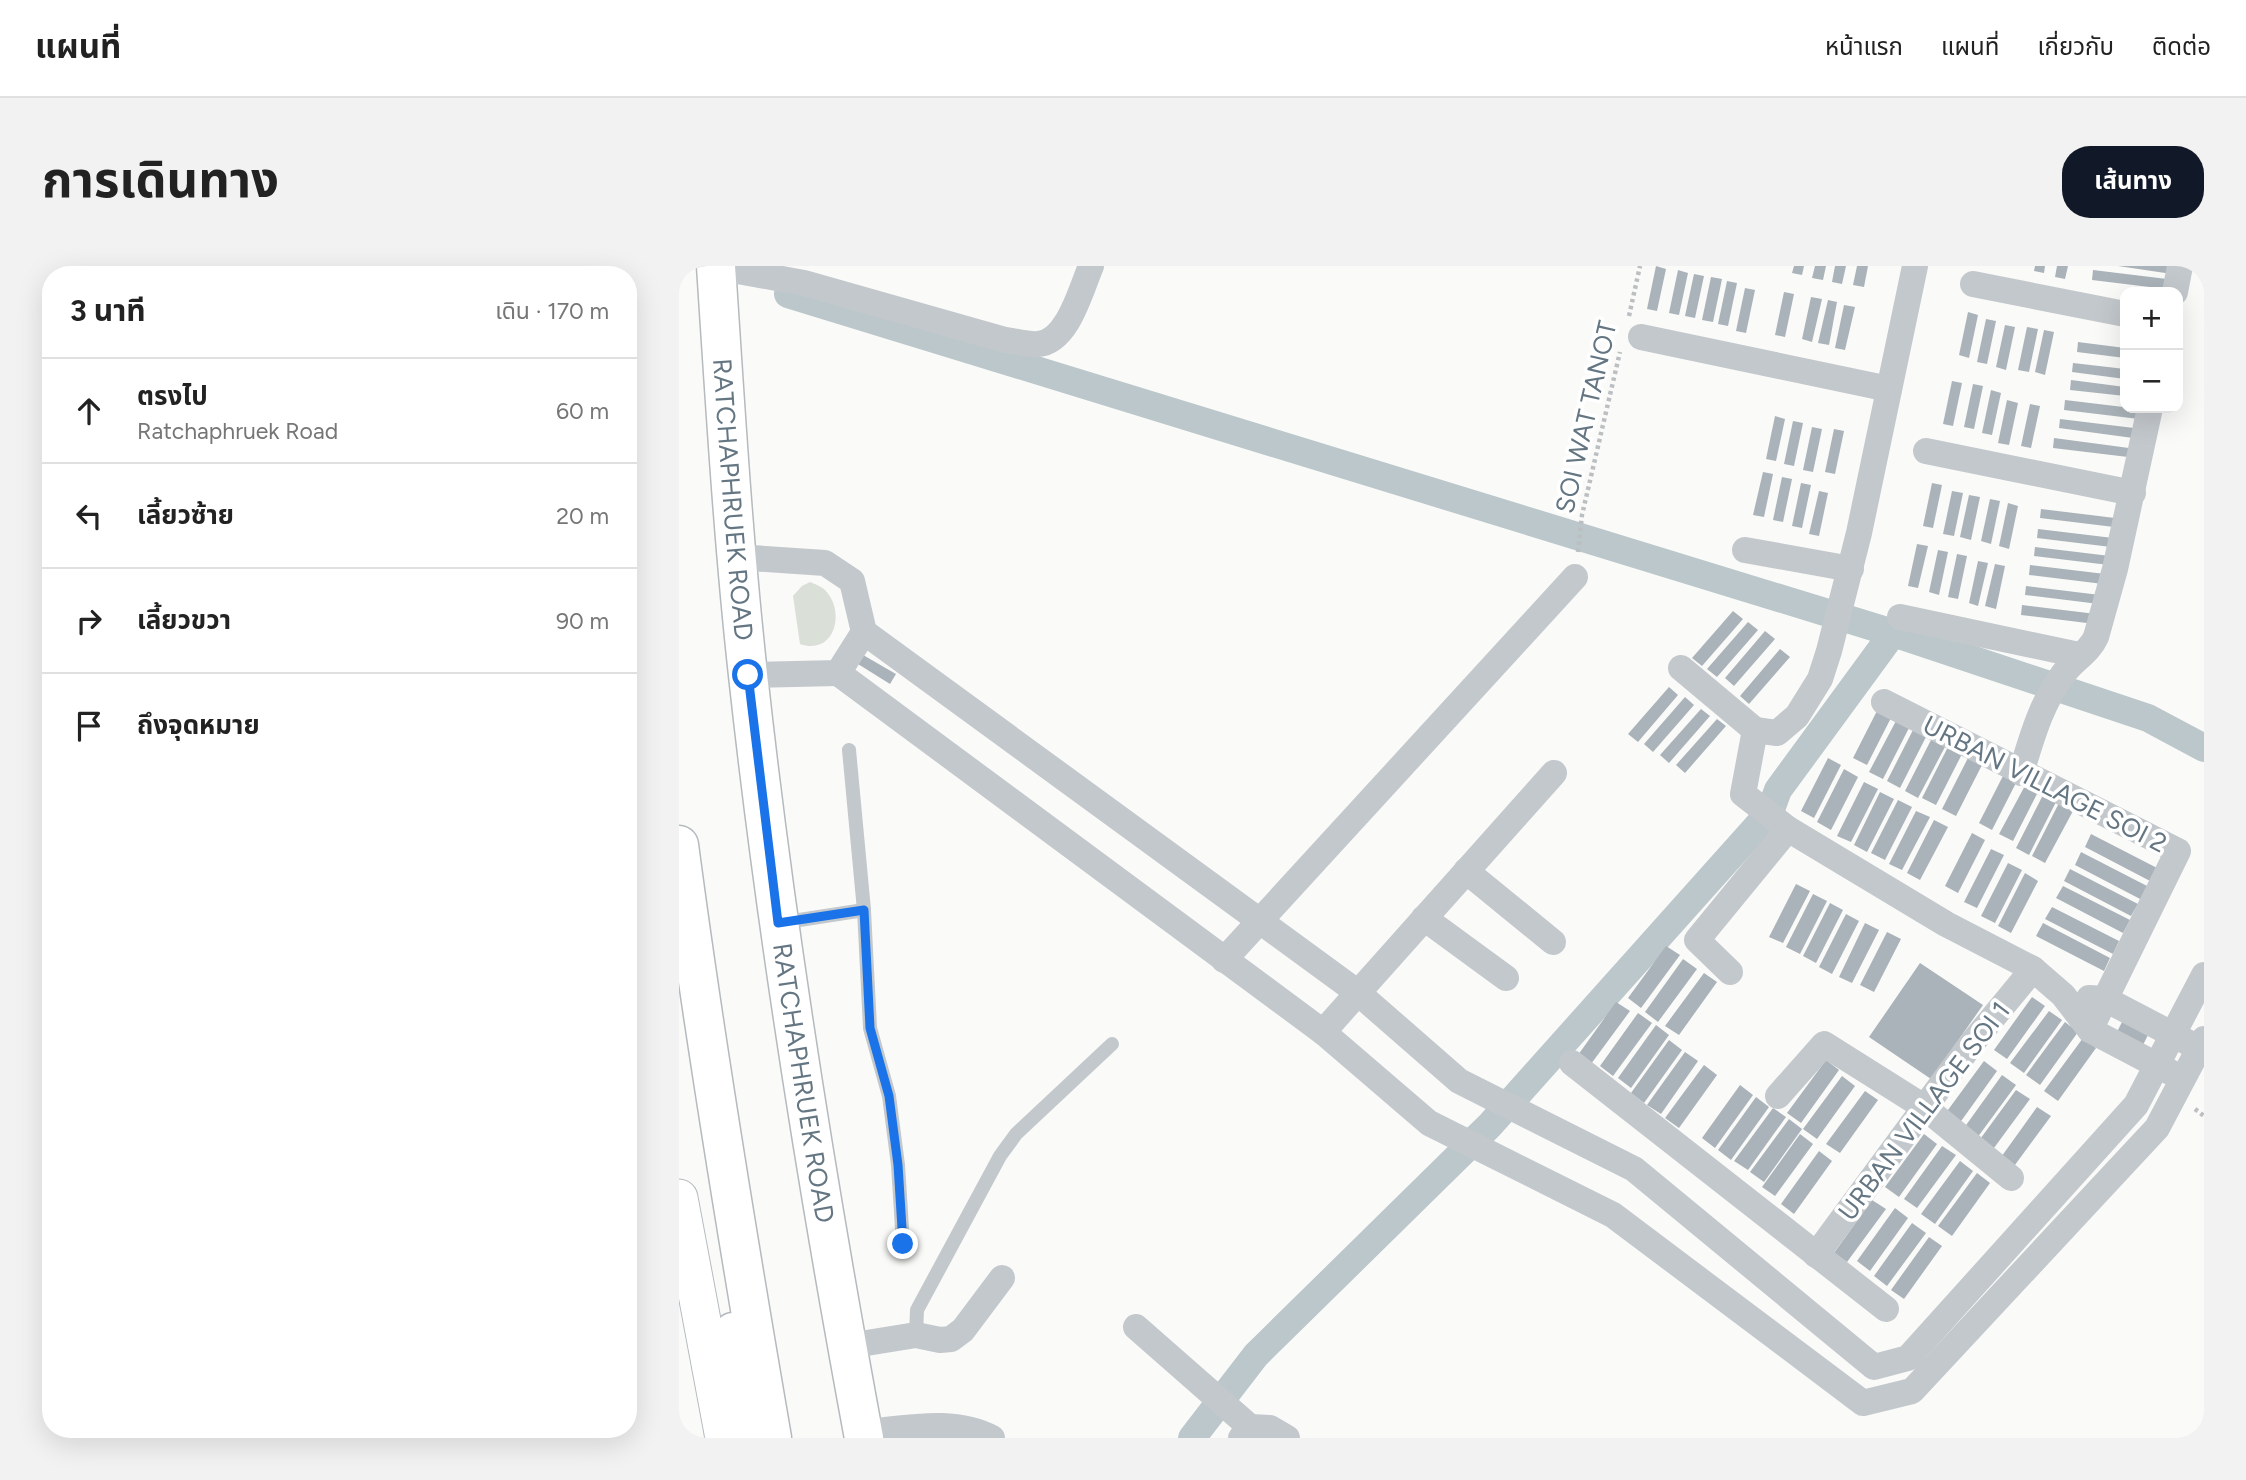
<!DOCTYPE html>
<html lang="th">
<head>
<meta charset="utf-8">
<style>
	body { margin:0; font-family:Figtree,"Noto Sans Thai",sans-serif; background:#f2f2f2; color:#222 }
	.controls { position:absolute; right:21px; top:21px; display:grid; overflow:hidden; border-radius:14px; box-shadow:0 7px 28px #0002 }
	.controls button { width:63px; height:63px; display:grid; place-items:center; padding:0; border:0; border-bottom:2px solid #e0e0e0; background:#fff; color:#222; font:35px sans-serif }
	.stop { position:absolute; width:21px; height:21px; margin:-16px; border:5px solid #1a73e8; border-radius:50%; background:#fff }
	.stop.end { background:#1a73e8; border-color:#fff; box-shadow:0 2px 7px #0008 }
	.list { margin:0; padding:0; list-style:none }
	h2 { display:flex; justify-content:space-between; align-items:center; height:91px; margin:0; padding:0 28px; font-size:30px }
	h2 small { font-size:23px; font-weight:400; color:#767676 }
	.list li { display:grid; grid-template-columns:46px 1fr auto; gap:21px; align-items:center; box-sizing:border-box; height:105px; padding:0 28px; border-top:2px solid #e0e0e0 }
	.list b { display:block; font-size:26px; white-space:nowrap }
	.list p { margin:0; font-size:23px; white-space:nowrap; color:#767676 }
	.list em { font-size:23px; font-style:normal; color:#767676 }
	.icon { flex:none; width:38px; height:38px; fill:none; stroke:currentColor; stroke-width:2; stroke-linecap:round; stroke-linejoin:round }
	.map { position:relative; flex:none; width:1525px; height:1172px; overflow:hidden; border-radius:28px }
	header { display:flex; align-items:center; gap:42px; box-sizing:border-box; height:98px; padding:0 35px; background:#fff; border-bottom:2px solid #e0e0e0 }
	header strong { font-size:33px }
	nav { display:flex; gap:38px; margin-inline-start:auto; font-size:24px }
	.intro { display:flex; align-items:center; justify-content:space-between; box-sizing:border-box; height:168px; padding:0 42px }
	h1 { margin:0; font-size:49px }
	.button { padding:18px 32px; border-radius:28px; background:#111827; color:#fff; font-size:24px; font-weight:700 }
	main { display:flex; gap:42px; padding:0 42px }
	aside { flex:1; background:#fff; border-radius:28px; box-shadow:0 7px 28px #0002 }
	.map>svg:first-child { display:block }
</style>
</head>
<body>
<header>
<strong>แผนที่</strong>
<nav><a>หน้าแรก</a><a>แผนที่</a><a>เกี่ยวกับ</a><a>ติดต่อ</a></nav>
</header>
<div class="intro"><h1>การเดินทาง</h1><a class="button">เส้นทาง</a></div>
<main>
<aside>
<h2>3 นาที<small>เดิน · 170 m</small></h2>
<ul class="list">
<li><svg class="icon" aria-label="ahead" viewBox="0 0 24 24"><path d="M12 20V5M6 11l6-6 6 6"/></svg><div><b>ตรงไป</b><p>Ratchaphruek Road</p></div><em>60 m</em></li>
<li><svg class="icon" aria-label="left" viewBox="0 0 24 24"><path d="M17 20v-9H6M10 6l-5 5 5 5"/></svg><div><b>เลี้ยวซ้าย</b></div><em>20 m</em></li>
<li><svg class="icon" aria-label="right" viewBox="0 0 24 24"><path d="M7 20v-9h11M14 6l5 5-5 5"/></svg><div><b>เลี้ยวขวา</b></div><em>90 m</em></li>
<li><svg class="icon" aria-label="arrive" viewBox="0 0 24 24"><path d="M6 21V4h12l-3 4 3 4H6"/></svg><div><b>ถึงจุดหมาย</b></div></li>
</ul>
</aside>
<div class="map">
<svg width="1525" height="1172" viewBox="0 0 1525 1172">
	<rect width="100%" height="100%" fill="#fafaf8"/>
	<!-- green -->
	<path fill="#dadfd7" d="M131 316C136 318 143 321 146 324 167 345 156 390 121 378L114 330 123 320Z"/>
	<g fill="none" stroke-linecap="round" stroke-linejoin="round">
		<!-- canal -->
		<g stroke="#bbc7cb" stroke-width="28">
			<polyline points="109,28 1214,367 1469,452 1525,482"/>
			<polyline points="513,1172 577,1089 811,859 1091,546 1099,524 1214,367"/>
		</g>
	</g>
	<!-- building -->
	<g fill="#aab3b9">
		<polygon points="977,0 987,3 978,45 968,43"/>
		<polygon points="1115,0 1125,0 1123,9 1113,7"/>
		<polygon points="1136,0 1147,0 1144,14 1133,12"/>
		<polygon points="1156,0 1167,0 1163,18 1153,16"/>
		<polygon points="1178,0 1189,0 1185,21 1174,19"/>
		<polygon points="1356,0 1366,0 1365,7 1355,5"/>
		<polygon points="1378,0 1389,0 1386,13 1376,11"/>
		<polygon points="1439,0 1494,0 1493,8"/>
		<polygon points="999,4 1009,7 1000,49 990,47"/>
		<polygon points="1414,4 1488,13 1487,23 1413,14"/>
		<polygon points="1015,8 1025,10 1016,52 1006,50"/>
		<polygon points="1032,11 1043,13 1034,56 1023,54"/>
		<polygon points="1048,15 1058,17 1049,60 1039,58"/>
		<polygon points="1066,22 1076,24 1067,67 1057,65"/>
		<polygon points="1105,26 1115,28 1106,71 1096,69"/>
		<polygon points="1132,31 1143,33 1133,76 1123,73"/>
		<polygon points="1149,34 1158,36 1150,79 1139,77"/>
		<polygon points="1165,39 1176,41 1166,84 1156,82"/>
		<polygon points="1289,46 1299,49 1290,92 1280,89"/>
		<polygon points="1307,53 1317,55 1308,98 1298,96"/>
		<polygon points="1326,59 1336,61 1327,104 1317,101"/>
		<polygon points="1348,61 1359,63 1350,106 1339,104"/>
		<polygon points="1365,64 1375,66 1366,109 1356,106"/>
		<polygon points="1399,76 1446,82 1446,92 1398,86"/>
		<polygon points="1394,97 1446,103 1446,113 1393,106"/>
		<polygon points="1392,114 1446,121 1446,130 1391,124"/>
		<polygon points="1273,115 1283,117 1274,160 1264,158"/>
		<polygon points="1294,118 1304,120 1295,163 1285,161"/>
		<polygon points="1312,124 1322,127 1313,169 1303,167"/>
		<polygon points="1328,134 1339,137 1330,179 1319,177"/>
		<polygon points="1386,134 1461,143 1460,153 1385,144"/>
		<polygon points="1351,138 1361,140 1352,182 1342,180"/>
		<polygon points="1096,150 1106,153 1097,195 1087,193"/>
		<polygon points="1381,153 1455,162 1454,172 1380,162"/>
		<polygon points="1114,155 1124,157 1115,200 1105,198"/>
		<polygon points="1133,161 1143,163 1134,206 1124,204"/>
		<polygon points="1155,163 1165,165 1156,208 1146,206"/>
		<polygon points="1375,172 1450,182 1449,191 1374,182"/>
		<polygon points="1084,206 1094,208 1085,251 1074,249"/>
		<polygon points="1103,211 1113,213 1104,256 1094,254"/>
		<polygon points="1122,217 1132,219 1123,262 1113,260"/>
		<polygon points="1253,217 1263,219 1254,262 1244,260"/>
		<polygon points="1140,225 1149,227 1140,270 1130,268"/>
		<polygon points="1273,225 1284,227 1275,270 1264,268"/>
		<polygon points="1290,229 1301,231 1292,274 1281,271"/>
		<polygon points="1311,233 1321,235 1312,278 1302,275"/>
		<polygon points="1329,237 1339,240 1330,283 1320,280"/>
		<polygon points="1362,243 1436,252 1435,261 1361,252"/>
		<polygon points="1359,263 1434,272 1432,281 1358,272"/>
		<polygon points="1238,278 1249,280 1239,322 1229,320"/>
		<polygon points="1356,281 1431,290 1430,299 1355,290"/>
		<polygon points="1259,284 1269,286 1260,329 1250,326"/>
		<polygon points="1278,288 1288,290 1279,333 1269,331"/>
		<polygon points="1299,295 1309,297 1299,340 1290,337"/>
		<polygon points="1316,298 1326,300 1317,343 1306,340"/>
		<polygon points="1351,299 1426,308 1424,318 1350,309"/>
		<polygon points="1347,320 1421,329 1420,338 1346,329"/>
		<polygon points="1343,339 1417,348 1416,358 1342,349"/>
		<polygon points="1054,345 1064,353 1023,400 1013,392"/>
		<polygon points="1069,356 1079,364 1038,411 1028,403"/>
		<polygon points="1086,365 1096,373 1055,420 1046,412"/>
		<polygon points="1101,383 1111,391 1070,438 1061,430"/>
		<polygon points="184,389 217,408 211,418 179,398"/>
		<polygon points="990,421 999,429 959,476 949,468"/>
		<polygon points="1006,431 1015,439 974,486 965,478"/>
		<polygon points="1201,439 1215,446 1188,499 1174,492"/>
		<polygon points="1022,443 1031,450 990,497 981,489"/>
		<polygon points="1038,453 1047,460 1006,507 997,499"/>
		<polygon points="1218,453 1231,460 1204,513 1190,506"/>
		<polygon points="1235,462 1248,469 1221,522 1208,515"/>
		<polygon points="1253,472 1267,479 1239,532 1226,525"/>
		<polygon points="1270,479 1284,486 1257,539 1243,532"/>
		<polygon points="1290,490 1304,497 1277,550 1263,543"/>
		<polygon points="1149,492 1162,499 1135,552 1122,545"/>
		<polygon points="1165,503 1179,511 1152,564 1138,556"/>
		<polygon points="1327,504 1340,511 1313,564 1300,557"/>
		<polygon points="1185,516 1199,523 1172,576 1158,570"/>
		<polygon points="1348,516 1361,522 1334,575 1320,568"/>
		<polygon points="1201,526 1215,533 1188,586 1175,579"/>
		<polygon points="1364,529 1377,536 1350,589 1337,582"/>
		<polygon points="1219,534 1233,541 1206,594 1192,587"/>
		<polygon points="1380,537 1394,545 1366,597 1353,590"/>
		<polygon points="1237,545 1251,551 1223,604 1210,598"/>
		<polygon points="1255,554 1269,561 1241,614 1228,607"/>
		<polygon points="1293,567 1306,574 1279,627 1266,620"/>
		<polygon points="1412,568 1480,603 1473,616 1406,581"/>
		<polygon points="1312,583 1325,589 1298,642 1285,636"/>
		<polygon points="1402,586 1470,621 1463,634 1396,599"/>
		<polygon points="1329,597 1343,604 1316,657 1302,650"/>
		<polygon points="1391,603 1459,638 1452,650 1385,615"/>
		<polygon points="1346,607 1359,615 1332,667 1319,660"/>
		<polygon points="1117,618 1131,625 1104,677 1090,671"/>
		<polygon points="1384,620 1451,654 1444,667 1377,632"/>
		<polygon points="1134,628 1148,635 1121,688 1107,681"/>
		<polygon points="1151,637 1164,644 1137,697 1124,690"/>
		<polygon points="1373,641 1440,675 1434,688 1366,653"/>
		<polygon points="1167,648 1180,655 1153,708 1140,701"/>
		<polygon points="1186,657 1200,664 1173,717 1160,711"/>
		<polygon points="1364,657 1431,692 1425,705 1357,670"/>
		<polygon points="1208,666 1222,673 1195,726 1181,719"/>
		<polygon points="987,680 1001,689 962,742 949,732"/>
		<polygon points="1004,693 1018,703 979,756 966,746"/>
		<polygon points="1241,697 1304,739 1252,813 1190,771"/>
		<polygon points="1025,707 1038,716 1000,769 986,760"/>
		<polygon points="1353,731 1366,740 1328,793 1315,784"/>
		<polygon points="937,736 951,745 912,798 899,789"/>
		<polygon points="1370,745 1383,754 1345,807 1331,797"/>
		<polygon points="959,747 973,757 934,810 921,800"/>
		<polygon points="1446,750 1472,763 1463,781 1437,768"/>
		<polygon points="1386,756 1399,766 1361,819 1347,809"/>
		<polygon points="977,759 990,769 952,822 939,812"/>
		<polygon points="1404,772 1417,782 1379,835 1365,825"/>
		<polygon points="990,774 1003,784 965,837 952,827"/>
		<polygon points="1006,786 1019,795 982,848 968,839"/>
		<polygon points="1147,794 1160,804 1122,857 1108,847"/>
		<polygon points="1305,795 1318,805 1280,858 1266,848"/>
		<polygon points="1025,799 1038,809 1000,862 986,852"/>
		<polygon points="1323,809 1337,819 1298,872 1285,862"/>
		<polygon points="1163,810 1176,820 1138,873 1124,863"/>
		<polygon points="1061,819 1074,829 1036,882 1023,872"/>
		<polygon points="1337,824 1351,833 1312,886 1299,876"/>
		<polygon points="1186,825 1199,834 1161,887 1147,878"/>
		<polygon points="1077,831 1090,841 1052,894 1039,884"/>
		<polygon points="1358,841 1372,850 1333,903 1320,894"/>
		<polygon points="1094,842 1107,851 1069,904 1055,895"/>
		<polygon points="1110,853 1123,863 1085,916 1071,906"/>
		<polygon points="1121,868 1134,878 1096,930 1083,921"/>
		<polygon points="1245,868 1258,878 1220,931 1206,921"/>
		<polygon points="1263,880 1277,889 1238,942 1225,933"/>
		<polygon points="1140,885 1153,895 1115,948 1102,938"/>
		<polygon points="1281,895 1294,905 1256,958 1242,948"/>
		<polygon points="1298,907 1311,917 1273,970 1259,960"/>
		<polygon points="1193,934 1207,943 1168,996 1155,987"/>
		<polygon points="1216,942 1229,952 1191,1005 1178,995"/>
		<polygon points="1233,957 1247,967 1208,1020 1195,1010"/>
		<polygon points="1250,971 1263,980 1225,1033 1212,1024"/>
	</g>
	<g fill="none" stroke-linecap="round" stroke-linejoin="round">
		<defs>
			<polyline id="secondary" points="0,932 45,1172"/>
			<g id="primary">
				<path id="s1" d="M37 0C46 136 54 273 69 409 97 665 138 919 185 1172"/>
				<path d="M0 579C26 777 59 975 93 1172"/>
				<polyline points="54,1066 58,1172"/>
			</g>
		</defs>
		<!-- secondary casing -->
		<use href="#secondary" stroke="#b3babf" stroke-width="39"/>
		<!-- primary casing -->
		<use href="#primary" stroke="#b5babe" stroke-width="41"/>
		<!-- path -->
		<g stroke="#bbbfc2" stroke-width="4.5" stroke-dasharray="3.5 3.5" stroke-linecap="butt">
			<polyline points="950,50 961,0"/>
			<polyline points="899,286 903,249 941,86"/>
			<polyline points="1516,843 1525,850"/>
		</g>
		<!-- service -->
		<g stroke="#c3c8cc" stroke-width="14">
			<polyline points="170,484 185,644 191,762 210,830 219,899 224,978"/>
			<polyline points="101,657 185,644"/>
			<polyline points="237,1069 238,1044 321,890 337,868 433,778"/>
		</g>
		<!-- minor -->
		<g stroke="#c3c8cc" stroke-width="26">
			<polyline points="1236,0 1180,267 1150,385 1141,413 1118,450 1098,467 1076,464 1064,528 1109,563 1267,658 1354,703 1384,729 1411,764 1491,806"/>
			<path d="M37 1 125 17 326 74C336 75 349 79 359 78 389 76 402 23 412 0"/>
			<polyline points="1294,18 1446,48"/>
			<polyline points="1496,26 1501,0"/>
			<polyline points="962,71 1210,123"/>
			<polyline points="1247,185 1454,227"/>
			<polyline points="1066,284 1172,303"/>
			<polyline points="57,291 146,297 173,315 185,366 159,407 69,409"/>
			<polyline points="1221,351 1400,389"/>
			<polyline points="185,366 678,726 780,815 955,903 1195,1101 1229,1092 1457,839 1525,709"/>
			<polyline points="1002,402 1076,464"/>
			<polyline points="159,407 644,766 750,857 934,949 1184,1137 1233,1125 1478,862 1525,773"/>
			<polyline points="1205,436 1499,585 1411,764"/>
			<path d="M1342 507C1353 471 1362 437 1385 407 1394 395 1411 385 1417 371L1436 303 1471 142"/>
			<polyline points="787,605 874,676"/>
			<polyline points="745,652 827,712"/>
			<polyline points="545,694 896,311"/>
			<polyline points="1051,706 1018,674 1109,563"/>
			<polyline points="1410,732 1426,733 1508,776"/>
			<polyline points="644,766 875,507"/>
			<polyline points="893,797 1207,1043"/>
			<polyline points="1099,830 1145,778 1245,841 1332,912"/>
			<polyline points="1137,989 1293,777 1354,703"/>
			<polyline points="457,1061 571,1161"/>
			<polyline points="169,1080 237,1069 261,1074 272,1073 284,1064 323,1012"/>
			<path d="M184 1166C226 1163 274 1151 313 1172"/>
			<polyline points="562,1172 571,1161 591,1162 608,1172"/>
		</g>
		<!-- secondary -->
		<use href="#secondary" stroke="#fff" stroke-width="37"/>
		<!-- primary -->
		<use href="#primary" stroke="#fff" stroke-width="38"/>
	</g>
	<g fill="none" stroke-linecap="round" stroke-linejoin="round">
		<!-- route -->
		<polyline stroke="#1a73e8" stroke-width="9" points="69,409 99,657 185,644 191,762 210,830 219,899 224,978"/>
	</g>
	<g text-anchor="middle" stroke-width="7" stroke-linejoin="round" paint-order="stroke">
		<!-- street labels -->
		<g font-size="26" fill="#657683" stroke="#fff">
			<text transform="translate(907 151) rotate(-77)" y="9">SOI WAT TANOT</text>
			<text dy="9" stroke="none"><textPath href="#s1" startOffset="234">RATCHAPHRUEK ROAD</textPath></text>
			<text transform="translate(1366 518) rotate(27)" y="9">URBAN VILLAGE SOI 2</text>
			<text dy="9" stroke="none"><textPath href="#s1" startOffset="822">RATCHAPHRUEK ROAD</textPath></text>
			<text transform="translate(1245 845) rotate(-53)" y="9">URBAN VILLAGE SOI 1</text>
		</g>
	</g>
</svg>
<div class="controls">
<button>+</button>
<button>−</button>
</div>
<div class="stop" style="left:69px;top:409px"></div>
<div class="stop end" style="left:224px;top:978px"></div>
</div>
</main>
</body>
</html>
